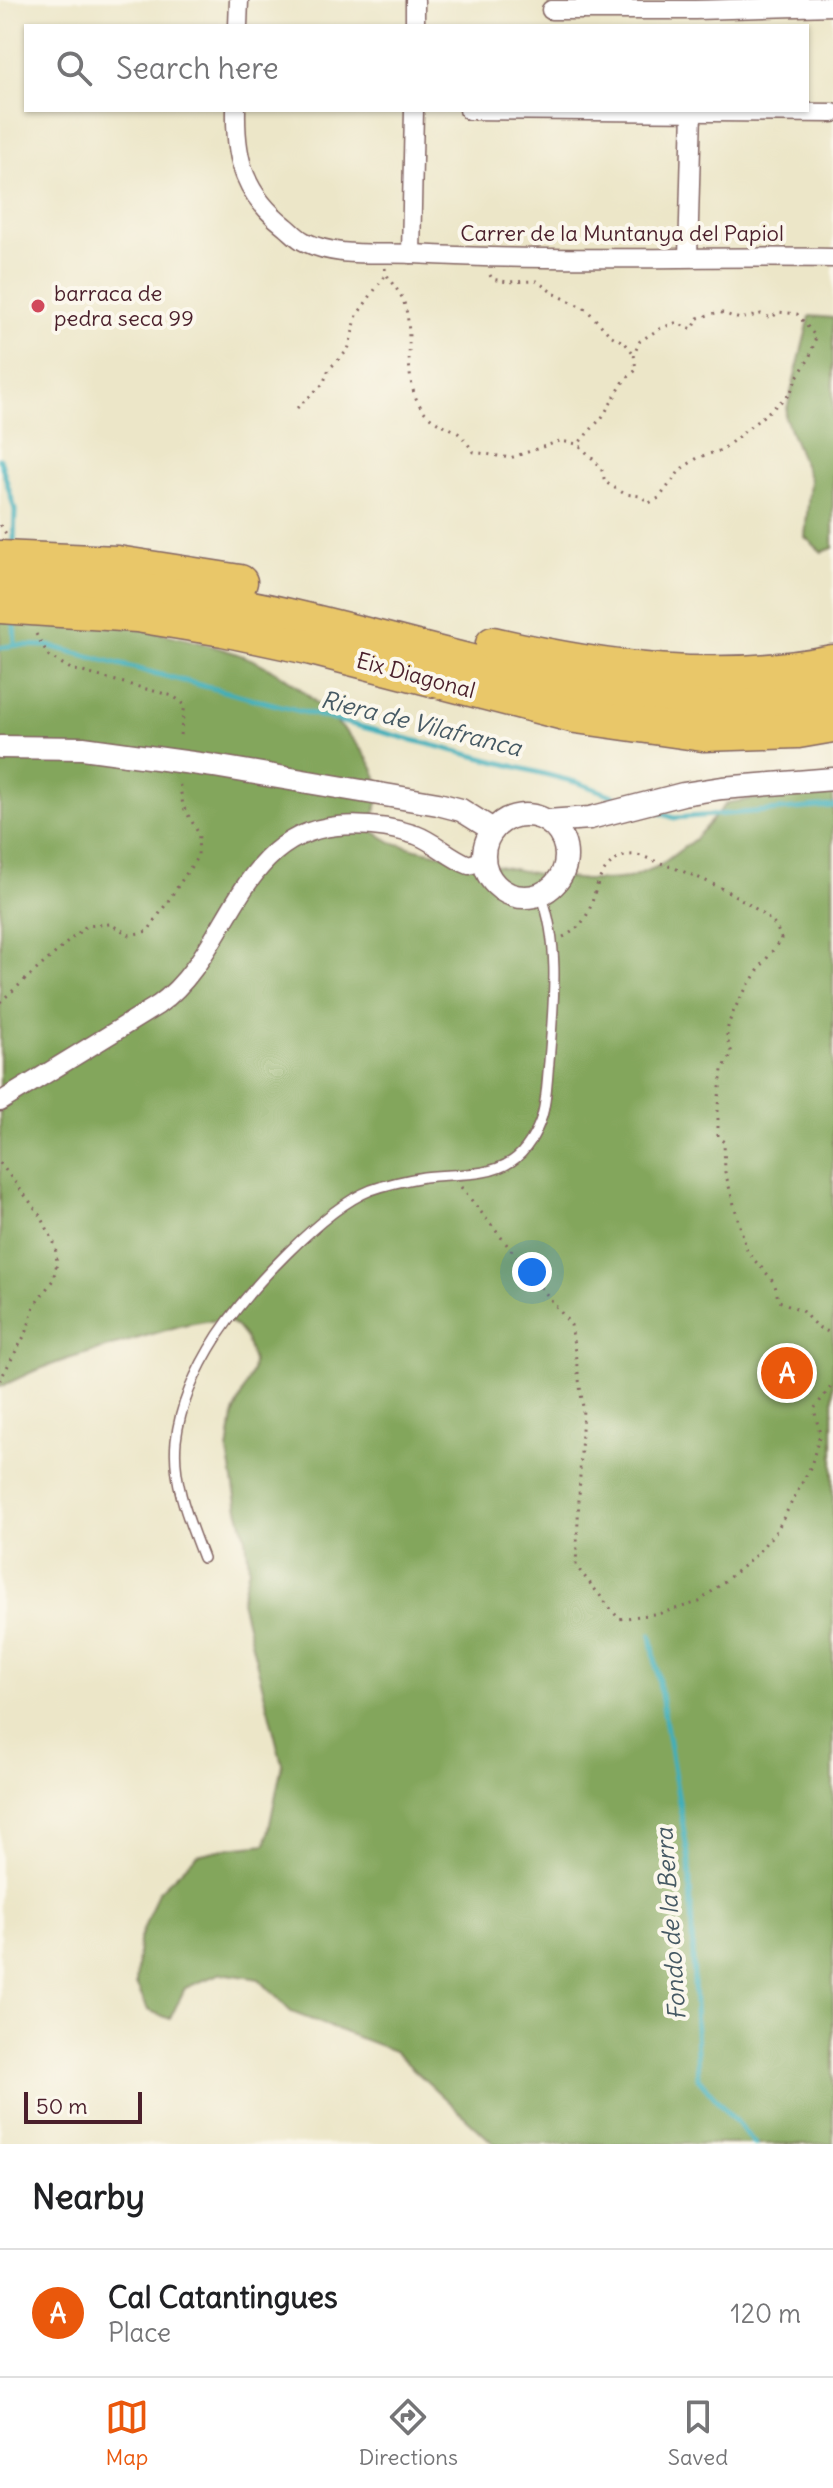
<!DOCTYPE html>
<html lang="en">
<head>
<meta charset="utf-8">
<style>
	body { margin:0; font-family:Delius,sans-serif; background:#f6f6f6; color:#202124 }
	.scale { position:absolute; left:24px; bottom:20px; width:118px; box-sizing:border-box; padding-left:8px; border:4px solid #4a1f2b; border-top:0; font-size:22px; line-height:28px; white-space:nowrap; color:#4a1f2b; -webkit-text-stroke:6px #fbf7ec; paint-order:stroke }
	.you { position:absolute; left:532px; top:1272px; width:28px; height:28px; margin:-20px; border:6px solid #fff; border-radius:50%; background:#1a73e8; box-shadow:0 0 0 12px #1a73e833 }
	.badge { display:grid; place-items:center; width:52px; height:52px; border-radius:50%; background:#ea580c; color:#fff; font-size:26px; font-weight:700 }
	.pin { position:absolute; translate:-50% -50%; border:4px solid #fff; box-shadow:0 2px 8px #0006 }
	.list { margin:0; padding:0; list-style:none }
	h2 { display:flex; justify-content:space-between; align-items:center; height:104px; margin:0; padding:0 32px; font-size:34px }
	h2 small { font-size:26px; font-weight:400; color:#757577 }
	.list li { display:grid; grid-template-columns:52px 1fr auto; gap:24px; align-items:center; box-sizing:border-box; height:128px; padding:0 32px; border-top:2px solid #e0e0e0 }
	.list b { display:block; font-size:30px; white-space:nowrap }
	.list p { margin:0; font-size:26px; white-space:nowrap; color:#757577 }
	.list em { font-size:26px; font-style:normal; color:#757577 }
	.icon { flex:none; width:44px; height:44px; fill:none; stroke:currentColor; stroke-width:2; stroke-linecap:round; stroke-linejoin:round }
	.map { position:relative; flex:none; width:833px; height:2144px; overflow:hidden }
	.search { position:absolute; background:#fff; box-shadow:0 2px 6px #0004; left:24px; right:24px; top:24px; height:88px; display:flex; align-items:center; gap:20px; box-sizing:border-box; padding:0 28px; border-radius:0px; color:#757577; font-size:30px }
	.sheet { height:232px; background:#fff }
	nav { display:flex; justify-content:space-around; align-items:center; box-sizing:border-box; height:112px; border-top:2px solid #e0e0e0; background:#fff; font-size:22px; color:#757577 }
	nav a { display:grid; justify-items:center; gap:4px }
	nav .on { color:#ea580c }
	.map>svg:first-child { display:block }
</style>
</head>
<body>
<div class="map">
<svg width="833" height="2144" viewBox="0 0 833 2144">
	<rect width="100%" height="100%" fill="#fbf7ec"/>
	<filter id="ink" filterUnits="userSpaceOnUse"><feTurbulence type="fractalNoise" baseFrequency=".0125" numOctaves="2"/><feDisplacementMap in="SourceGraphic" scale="16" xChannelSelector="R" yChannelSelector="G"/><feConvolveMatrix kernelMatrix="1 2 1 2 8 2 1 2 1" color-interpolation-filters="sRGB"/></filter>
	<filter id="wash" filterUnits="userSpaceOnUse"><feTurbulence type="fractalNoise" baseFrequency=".006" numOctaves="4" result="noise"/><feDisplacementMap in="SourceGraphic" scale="32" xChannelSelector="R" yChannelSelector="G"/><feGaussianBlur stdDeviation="1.8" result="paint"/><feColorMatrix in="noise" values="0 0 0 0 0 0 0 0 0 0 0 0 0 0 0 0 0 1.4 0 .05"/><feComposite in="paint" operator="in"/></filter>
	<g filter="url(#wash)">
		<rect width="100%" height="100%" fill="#ece6c8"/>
		<!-- forest -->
		<g fill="#83a65b" stroke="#666243" stroke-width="2">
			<polygon points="810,316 833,318 833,548 822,552 805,537 810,480 785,417"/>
			<path d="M0 605C68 617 138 625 204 644 226 650 248 656 267 667 293 680 314 700 334 720 352 737 373 760 379 784 384 801 369 815 373 831L391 842 416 849 537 874 585 880H608L629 878 659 866 695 839 727 803 802 792 833 790V2144H494L394 2051 291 2012 259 1979 221 1973 185 1988 170 2019 148 2010 136 1984 139 1941 158 1892 197 1855 228 1848 266 1844 282 1764 241 1601 249 1568 246 1538 238 1509 228 1451 233 1416 252 1371 253 1361 245 1337 237 1327 227 1321H206L183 1325 68 1359 34 1371 0 1387Z"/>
		</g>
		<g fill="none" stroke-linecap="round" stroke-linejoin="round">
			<!-- stream -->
			<g stroke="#3fafba" stroke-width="5">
				<polyline points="0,459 15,510 14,542"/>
				<polyline points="14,623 15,645"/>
				<polyline points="0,648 15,645 49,646 579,783 624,800"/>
				<polyline points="652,810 674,818 833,806"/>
				<polyline points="651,1635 689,1861 698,2078 755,2144"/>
			</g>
		</g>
	</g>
	<g filter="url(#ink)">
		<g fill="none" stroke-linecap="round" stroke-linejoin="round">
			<defs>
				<path id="service" d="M203 1558C189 1521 172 1482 176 1441 180 1404 198 1366 218 1335 247 1291 323 1209 371 1190 388 1184 406 1180 424 1177 453 1173 487 1178 512 1161 526 1152 537 1132 542 1116 547 1099 547 1079 549 1062 553 1007 561 947 541 894"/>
				<g id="minor">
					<polyline points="551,10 695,10 833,6"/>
					<polyline points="238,26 239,0"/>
					<polyline points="415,26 415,0"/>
					<path d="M236 110C235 161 245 195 286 227 292 232 298 239 305 242 338 258 378 252 413 254 553 262 693 256 833 258"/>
					<polyline points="469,110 833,113"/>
					<polyline points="411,254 414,110"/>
					<polyline points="688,257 692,110"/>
					<path d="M0 1102 158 1005C230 954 236 835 337 826 363 824 391 827 416 835 435 842 450 858 469 865L484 860"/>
				</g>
				<g id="tertiary">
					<polyline points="0,747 83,748 214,766 438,804 461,810 493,830"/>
					<circle cx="525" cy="856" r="41"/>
					<polyline points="547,821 590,818 683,794 722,788 833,779"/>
				</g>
				<g id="motorway">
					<polyline points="0,558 117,563 240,582"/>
					<path d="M0 582C98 584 194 594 289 616 472 658 642 723 833 695"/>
					<polyline points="0,606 137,615 223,629 308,647 576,716 703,734 798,731 833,725"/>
					<path d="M493 644C605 670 719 685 833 662"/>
				</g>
			</defs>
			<!-- service casing -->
			<use href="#service" stroke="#836562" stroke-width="12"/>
			<!-- minor casing -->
			<use href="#minor" stroke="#836562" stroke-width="21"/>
			<!-- tertiary casing -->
			<use href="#tertiary" stroke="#836562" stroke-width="25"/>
			<!-- motorway casing -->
			<use href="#motorway" stroke="#836562" stroke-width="37"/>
			<!-- path -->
			<g stroke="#836562" stroke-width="3" stroke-dasharray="2 6" stroke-linecap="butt">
				<path d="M385 268C387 281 399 289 403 300 416 333 401 373 419 404 429 422 443 423 458 433 464 438 469 446 474 452L510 458 560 441 578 444 601 467 605 482 625 494 641 496 649 503 659 498 681 469 699 457 722 450 790 394 797 377 809 359 816 337 797 314 779 312 771 318 761 314 740 319 719 312 698 318 693 329 675 323 659 329 640 341 634 354 636 370 624 381 603 416 578 444"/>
				<polyline points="490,275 492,279 507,282 537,281 553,293 586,309 610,335 625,343 634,354"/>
				<polyline points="297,408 323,384 329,369 348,350 357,315 386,274"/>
				<polyline points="0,525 7,535"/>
				<polyline points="36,634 49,656 71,669 173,696 185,705 179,741"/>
				<path d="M563 937C602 918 586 884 612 863 618 858 626 854 635 855 642 855 651 860 658 862 697 876 742 894 773 923 777 927 779 933 781 939 766 960 726 1010 727 1036 727 1042 731 1048 732 1054L722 1070 718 1106V1137L724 1142 725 1172 747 1251C754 1262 766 1270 773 1282 777 1287 776 1295 779 1301L801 1310 817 1327 833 1334"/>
				<polyline points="0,1002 86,926 110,924 130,935 148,931 198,856 199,834 183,806 179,780"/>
				<polyline points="0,1163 41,1216 55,1245 57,1263 53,1280 34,1306 27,1331 0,1380"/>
				<polyline points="461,1187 571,1325 583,1407 576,1566 619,1619 661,1613 699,1602 753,1558 777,1530 811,1466 820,1434 814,1409 833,1384"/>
			</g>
			<!-- service -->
			<use href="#service" stroke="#fff" stroke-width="9"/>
			<!-- minor -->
			<use href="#minor" stroke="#fff" stroke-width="18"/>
			<!-- tertiary -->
			<use href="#tertiary" stroke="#fff" stroke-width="22"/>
			<!-- motorway -->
			<use href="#motorway" stroke="#e9c769" stroke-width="34"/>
		</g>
	</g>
	<!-- markers -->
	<circle fill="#d1495b" stroke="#fbf7ec" stroke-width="3" cx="38" cy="306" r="8"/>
	<g text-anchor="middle" stroke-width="8" stroke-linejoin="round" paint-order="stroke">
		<!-- street labels -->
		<g font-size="22" fill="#4a1f2b" stroke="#fbf7ec">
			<text x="622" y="241">Carrer de la Muntanya del Papiol</text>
			<text transform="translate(416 675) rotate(15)" y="8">Eix Diagonal</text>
		</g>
		<!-- poi labels -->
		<g font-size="22" fill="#4a1f2b" stroke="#fbf7ec" text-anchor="start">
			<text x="54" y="301">barraca de<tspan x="54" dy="25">pedra seca 99</tspan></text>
		</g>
		<!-- water labels -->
		<g font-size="24" font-style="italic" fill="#465964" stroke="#fbf7ec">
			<text transform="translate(421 724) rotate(14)" y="8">Riera de Vilafranca</text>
			<text transform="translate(671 1924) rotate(-94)" y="8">Fondo de la Berra</text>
		</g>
	</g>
</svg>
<div class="scale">50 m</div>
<div class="you"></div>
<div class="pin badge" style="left:787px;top:1373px">A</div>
<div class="search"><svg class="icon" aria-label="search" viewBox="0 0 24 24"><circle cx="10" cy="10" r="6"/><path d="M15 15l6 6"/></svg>Search here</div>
</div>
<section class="sheet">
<h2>Nearby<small></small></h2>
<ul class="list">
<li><span class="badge">A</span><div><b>Cal Catantingues</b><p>Place</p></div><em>120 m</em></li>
</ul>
</section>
<nav>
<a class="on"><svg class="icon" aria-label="map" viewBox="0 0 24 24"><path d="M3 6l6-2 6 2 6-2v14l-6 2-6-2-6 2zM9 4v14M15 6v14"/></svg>Map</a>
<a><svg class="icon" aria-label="directions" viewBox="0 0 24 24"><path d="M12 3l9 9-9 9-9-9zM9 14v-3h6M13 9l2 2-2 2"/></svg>Directions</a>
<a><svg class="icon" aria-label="saved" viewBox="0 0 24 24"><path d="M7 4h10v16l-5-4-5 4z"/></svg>Saved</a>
</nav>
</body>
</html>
